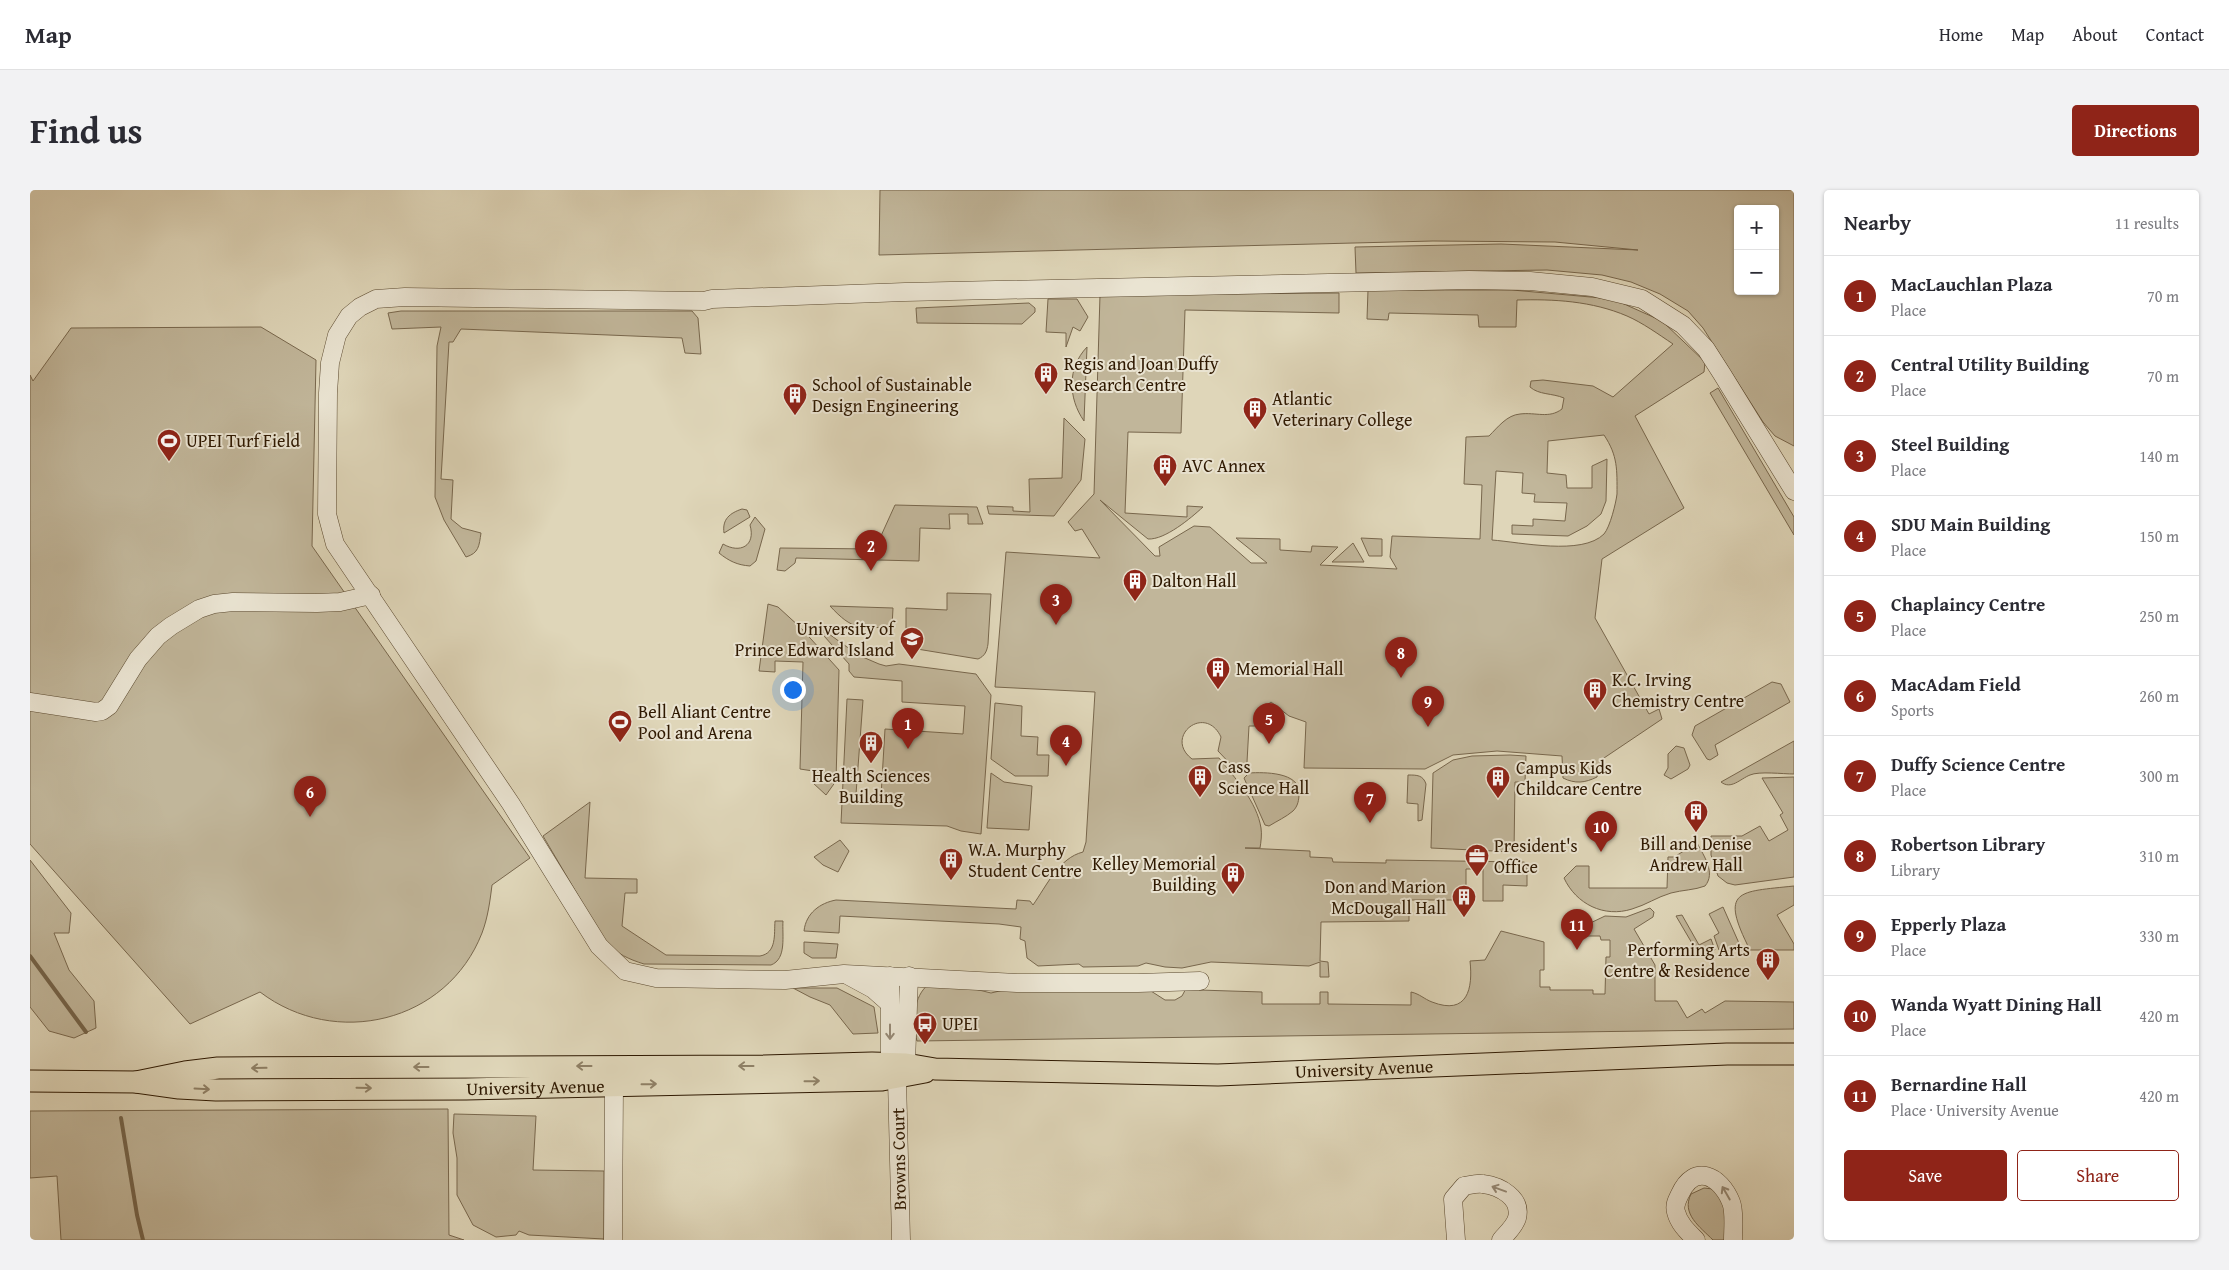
<!DOCTYPE html>
<html lang="en">
<head>
<meta charset="utf-8">
<style>
	body { margin:0; font-family:"Gentium Book Plus",serif; background:#f2f2f3; color:#2b2b33 }
	.controls { position:absolute; right:15px; top:15px; display:grid; overflow:hidden; border-radius:5px; box-shadow:0 1px 4px #0004 }
	.controls button { width:45px; height:45px; display:grid; place-items:center; padding:0; border:0; border-bottom:1px solid #e1e1e2; background:#fff; color:#2b2b33; font:25px sans-serif }
	.you { position:absolute; left:762px; top:499px; width:18px; height:18px; margin:-12px; border:4px solid #fff; border-radius:50%; background:#1a73e8; box-shadow:0 0 0 8px #1a73e833 }
	.badge { display:grid; place-items:center; width:32px; height:32px; border-radius:50%; background:#8f2418; color:#fff; font-size:16px; font-weight:700 }
	.pin { position:absolute; translate:-50% -41px; filter:drop-shadow(0 1px 2px #0008) }
	.pin::after { content:''; position:absolute; top:26px; width:18px; height:15px; background:inherit; clip-path:polygon(0 0,100% 0,50% 100%) }
	.list { margin:0; padding:0; list-style:none }
	h2 { display:flex; justify-content:space-between; align-items:center; height:65px; margin:0; padding:0 20px; font-size:21px }
	h2 small { font-size:16px; font-weight:400; color:#7c7c81 }
	.list li { display:grid; grid-template-columns:32px 1fr auto; gap:15px; align-items:center; box-sizing:border-box; height:80px; padding:0 20px; border-top:1px solid #e1e1e2 }
	.list b { display:block; font-size:19px; white-space:nowrap }
	.list p { margin:0; font-size:16px; white-space:nowrap; color:#7c7c81 }
	.list em { font-size:16px; font-style:normal; color:#7c7c81 }
	.actions { display:flex; gap:10px; padding:15px 20px }
	.actions a { flex:1; padding:11px 0; border:1px solid #8f2418; border-radius:5px; text-align:center; font-size:18px; color:#8f2418 }
	.actions .main { background:#8f2418; color:#fff }
	.map { position:relative; flex:none; width:1764px; height:1050px; overflow:hidden; border-radius:5px }
	header { display:flex; align-items:center; gap:30px; box-sizing:border-box; height:70px; padding:0 25px; background:#fff; border-bottom:1px solid #e1e1e2 }
	header strong { font-size:24px }
	nav { display:flex; gap:28px; margin-inline-start:auto; font-size:18px }
	.intro { display:flex; align-items:center; justify-content:space-between; box-sizing:border-box; height:120px; padding:0 30px }
	h1 { margin:0; font-size:35px }
	.button { padding:12px 22px; border-radius:5px; background:#8f2418; color:#fff; font-size:18px; font-weight:700 }
	main { display:flex; gap:30px; padding:0 30px }
	aside { flex:1; background:#fff; border-radius:5px; box-shadow:0 1px 4px #0004 }
	.map>svg:first-child { display:block }
</style>
</head>
<body>
<header>
<strong>Map</strong>
<nav><a>Home</a><a>Map</a><a>About</a><a>Contact</a></nav>
</header>
<div class="intro"><h1>Find us</h1><a class="button">Directions</a></div>
<main>
<div class="map">
<svg width="1764" height="1050" viewBox="0 0 1764 1050">
	<rect width="100%" height="100%" fill="#dfd6b9"/>
	<filter id="stains"><feTurbulence type="fractalNoise" baseFrequency=".004" numOctaves="4"/><feColorMatrix values="0 0 0 0 .2 0 0 0 0 .09 0 0 0 0 .02 0 0 0 .5 -.17"/></filter>
	<radialGradient id="worn" r=".72"><stop offset=".6" stop-color="#630" stop-opacity="0"/><stop offset="1" stop-color="#630" stop-opacity=".3"/></radialGradient>
	<!-- green -->
	<g fill="#c1b69a" stroke="#78674d" fill-rule="evenodd">
		<path d="M850 0H1764V256L1745 246 1733 232 1673 138 1658 121 1630 104 1601 92 1572 85 1517 80 1326 83 1325 57 1471 54 1608 60 1525 52 1403 51 849 65ZM1708 19H1745V101H1708Z"/>
		<path d="M1338 100H1482L1583 109 1632 131 1675 172 1674 182 1605 226 1654 318 1572 369 1565 428 1619 524 1629 519 1632 529 1571 570 1567 587C1555 593 1545 594 1533 588L1532 566 1467 561 1423 565 1395 579 1274 578 1276 532 1259 526 1241 512 1227 523 1230 528V536H1219L1217 572 1208 582 1188 561 1191 547C1175 513 1133 547 1162 569L1189 568C1205 588 1227 612 1231 638 1232 644 1231 652 1230 658H1215L1280 661V667L1302 668 1303 672 1356 673V670L1494 672 1497 674V696L1473 695V711H1453V679H1436V710H1379V731L1291 732 1290 771 1298 772 1299 787H1290V772L1279 776 1181 772 1152 778 1135 777 1116 773 1108 776 1053 777 1049 774 1008 776 997 768 995 751 990 749 991 737 969 734 810 726 809 743 774 741C776 723 790 713 806 710L986 719 987 710 1000 711 1003 715C1017 695 1029 668 1053 662L1056 652 1065 502 965 497 976 362 1070 368 1052 339 1045 341 1038 332 1064 304 1070 105 1309 103V123L1155 120 1151 243 1098 242 1095 323 1157 327V316L1173 317C1161 328 1135 350 1118 349L1070 310 1125 366H1130L1129 357 1164 336 1180 337 1221 373H1237L1206 348 1250 349V360L1281 362 1282 356 1308 357 1290 375 1367 379 1360 367 1362 346 1450 349 1452 295 1434 294 1436 247 1459 246C1468 237 1477 225 1490 224 1506 222 1519 229 1532 219L1534 208C1522 203 1509 205 1500 197L1501 191 1513 190 1563 196 1583 207 1643 154C1628 144 1613 133 1597 126 1562 111 1524 109 1487 110L1486 137H1449L1448 125 1359 123 1358 130 1337 129ZM1574 245C1588 266 1587 280 1587 304 1586 313 1580 337 1574 344 1552 366 1490 352 1462 350L1466 281 1493 283 1492 303 1505 304 1504 312 1537 313 1535 331 1503 329V336L1482 335V344L1538 346 1557 336 1571 324 1576 311 1577 269 1562 276V298H1537L1536 285 1517 283 1518 251Z"/>
		<polygon points="1018,109 1047,109 1058,127 1050,141 1043,137 1036,157 1036,143 1016,142"/>
		<polygon points="999,113 1005,118 1005,122 992,134 887,133 886,118"/>
		<path d="M371 121H662L668 128 671 164 655 163 652 148 431 139 423 152H419L411 289 423 290 421 329 432 338 451 343C449 356 449 363 436 367L414 330 405 307 407 156 411 137 362 139 358 123Z"/>
		<path d="M231 137 286 170 282 356 500 668 462 695C460 711 458 727 452 743 417 833 305 859 230 802L160 834 0 654V185L3 191 41 138Z"/>
		<path d="M1057 157 1054 231C1038 208 1037 178 1057 157Z"/>
		<polygon points="1688,198 1764,327 1764,345 1680,203"/>
		<polygon points="1034,228 1055,249 1051,290 1024,326 959,324 957,316 983,317 983,321 1000,322 999,289 1032,288"/>
		<polygon points="865,315 947,317 953,334 938,334 938,324 919,324 920,339 890,338 889,371 766,368 765,373 755,381 747,380 750,358 845,359"/>
		<path d="M712 319 717 320 720 327 694 343C692 329 700 323 712 319Z"/>
		<path d="M725 327 735 339 726 371 720 376C707 375 699 371 689 363L693 354C710 364 726 356 720 335Z"/>
		<polygon points="1331,348 1352,349 1352,366 1339,366"/>
		<polygon points="1323,353 1334,372 1302,372"/>
		<path d="M917 403 961 404 958 454C957 461 955 466 948 469L887 459 889 441 876 438V418L917 420Z"/>
		<polygon points="738,414 748,417 771,438 809,480 806,591 796,605 783,593 783,581 770,579 773,472 745,471 745,482 729,481"/>
		<path d="M800 416 863 418 862 437C830 438 823 441 800 416Z"/>
		<polygon points="788,436 828,465 849,474 856,476 869,474 946,484 961,505 951,644 931,641 917,636 811,633 817,509 833,510 826,604 851,606 855,539 933,544 935,516 872,512 872,491 824,487 819,481 819,474 786,437"/>
		<polygon points="1742,492 1751,494 1760,512 1685,555 1688,565 1680,570 1677,569 1662,545 1665,536"/>
		<polygon points="965,513 992,516 991,546 1008,547 1007,565 1019,565 1018,586 985,586 961,569"/>
		<path d="M1764 551V584C1753 584 1729 581 1720 585 1710 589 1701 600 1691 592Z"/>
		<polygon points="1646,556 1654,558 1660,575 1658,579 1641,589 1634,585 1638,578 1638,564"/>
		<polygon points="1480,565 1496,566 1495,592 1485,592 1484,662 1401,658 1403,583 1423,570 1442,566"/>
		<polygon points="961,583 974,592 1002,596 999,640 957,638"/>
		<path d="M1219 583C1234 582 1270 582 1269 603 1269 610 1268 616 1263 621 1256 627 1247 631 1239 636L1235 635 1214 588Z"/>
		<path d="M1378 585C1387 585 1393 585 1396 594L1392 630 1388 631V614L1377 613Z"/>
		<polygon points="1764,587 1764,687 1705,695 1697,693 1688,686 1681,665 1681,646 1712,646 1730,636 1739,651 1758,640 1750,625 1753,623 1732,588"/>
		<path d="M560 612 555 688 607 689V703H595L592 736 636 765 730 766C747 763 744 744 745 731H753C752 745 757 769 741 775L614 774C598 769 588 764 576 753L513 646Z"/>
		<polygon points="810,650 819,661 808,682 793,675 784,667"/>
		<path d="M1667 653C1674 666 1686 683 1675 696 1665 700 1652 700 1641 703 1627 707 1616 715 1602 719 1574 728 1546 714 1534 688L1546 676H1559V698H1637L1638 667H1644Z"/>
		<polygon points="0,670 41,723 39,743 24,743 39,780 64,811 66,838 44,848 19,841 0,817"/>
		<path d="M1764 696V715L1747 725 1764 754V760H1720C1689 699 1708 702 1764 696Z"/>
		<polygon points="1693,717 1712,760 1689,760 1684,746 1689,743 1679,724"/>
		<path d="M1620 718 1624 722 1623 727 1604 739 1625 775V811H1647L1657 828 1672 819 1675 823 1695 811 1764 812V839L887 851C882 832 883 806 899 794L937 797 961 803 978 799 1110 794 1135 810H1145L1152 806 1160 791 1169 800 1232 802V814H1290V802H1298V814L1381 815V802C1390 804 1394 809 1402 812 1438 826 1443 798 1440 771L1455 770 1471 741 1514 752V780H1510V797H1520V800H1563V804H1575L1576 767H1580V750H1571L1570 746H1538L1552 737 1575 726 1596 727Z"/>
		<polygon points="1652,725 1669,755 1681,749 1685,760 1666,760 1646,726"/>
		<polygon points="774,752 808,754 806,768 782,768 774,763"/>
		<polygon points="763,798 807,798 844,817 848,843 823,844 800,815 780,807"/>
		<polygon points="418,919 419,1045 434,1050 31,1050 27,986 0,988 0,921"/>
		<polygon points="424,924 506,926 503,980 574,981 574,1049 499,1045 489,1041 486,1045 466,1047 443,1035 427,1005 427,968 423,943"/>
		<path d="M1674 998 1683 999 1694 1007 1696 1050H1683C1670 1037 1651 1024 1661 1004Z"/>
	</g>
	<g fill="none" stroke-linecap="round" stroke-linejoin="round">
		<!-- stream -->
		<g stroke="#746349" stroke-width="4">
			<polyline points="0,766 56,842"/>
			<polyline points="91,928 107,1025 113,1050"/>
		</g>
		<defs>
			<g id="minor">
				<polyline points="0,512 66,522 72,521 79,516 108,469 128,446 141,436 169,419 184,414 203,412 287,413 310,412 341,405"/>
				<polyline points="819,786 843,799 860,814"/>
				<polyline points="860,786 860,874 867,889 871,1050"/>
				<polyline points="1170,791 1108,793 987,793 814,784 755,790 626,788 595,781 569,756 481,614 305,354 297,324 298,203 300,173 307,145 319,126 330,117 346,109 375,107 674,111 682,109 875,102 1439,90 1500,91 1562,97 1612,109 1653,135 1676,159 1692,184 1764,301"/>
				<polyline points="870,884 876,874 879,786"/>
				<polyline points="583,1050 584,895"/>
				<path d="M1426 1050 1423 1009 1434 996C1440 995 1447 993 1453 994 1470 996 1492 1008 1487 1028 1485 1036 1476 1044 1471 1050"/>
				<path d="M1666 1050C1658 1042 1649 1034 1646 1022 1644 1015 1647 1010 1650 1004 1664 973 1690 985 1701 1012 1705 1022 1703 1039 1703 1050"/>
			</g>
			<g id="major">
				<path id="s1" d="M0 891 106 892 149 898 186 900 436 899 852 890 895 882"/>
				<path id="s2" d="M106 892 155 882 188 878 734 876 842 873 876 874 905 879 1188 885 1697 864H1764"/>
			</g>
		</defs>
		<!-- minor casing -->
		<use href="#minor" stroke="#5a482e" stroke-width="19"/>
		<!-- major casing -->
		<use href="#major" stroke="#2e1800" stroke-width="23"/>
		<!-- minor -->
		<use href="#minor" stroke="#eae4d2" stroke-width="18"/>
		<!-- major -->
		<use href="#major" stroke="#dfd6b9" stroke-width="21"/>
	</g>
	<!-- one-way arrows -->
	<defs><path id="oneway-shaft" d="M-6 0H5M1.5-3L5.5 0L1.5 3" fill="none" stroke-width="1.6" stroke-linecap="round" stroke-linejoin="round" transform="scale(1.25)"/></defs>
	<g stroke="#958874">
		<use href="#oneway-shaft" transform="translate(860 842) rotate(90)"/>
		<use href="#oneway-shaft" transform="translate(1469 999) rotate(-160)"/>
		<use href="#oneway-shaft" transform="translate(1696 1003) rotate(-120)"/>
	</g>
	<g stroke="#8f8066">
		<use href="#oneway-shaft" transform="translate(554 876) rotate(-180)"/>
		<use href="#oneway-shaft" transform="translate(716 876) rotate(-180)"/>
		<use href="#oneway-shaft" transform="translate(391 877) rotate(180)"/>
		<use href="#oneway-shaft" transform="translate(229 878) rotate(179)"/>
		<use href="#oneway-shaft" transform="translate(782 891) rotate(-1)"/>
		<use href="#oneway-shaft" transform="translate(619 894) rotate(-1)"/>
		<use href="#oneway-shaft" transform="translate(334 898) rotate(1)"/>
		<use href="#oneway-shaft" transform="translate(172 899) rotate(3)"/>
	</g>
	<!-- icons -->
	<defs>
		<symbol id="building-pin" viewBox="-11 -11 22 30"><path d="M0 17L-7.5 6A9.5 9.5 0 1 1 7.5 6Z" fill="#8f2418" stroke="#eae4d2"/><path d="M-4-6H4V6H1V3H-1V6H-4ZM-2.5-4.3h1.7v1.8h-1.7ZM.8-4.3h1.7v1.8H.8ZM-2.5-1h1.7V.8h-1.7ZM.8-1h1.7V.8H.8Z" fill="#fff"/></symbol>
		<symbol id="stadium-pin" viewBox="-11 -11 22 30"><path d="M0 17L-7.5 6A9.5 9.5 0 1 1 7.5 6Z" fill="#8f2418" stroke="#eae4d2"/><path d="M0-5a6.5 5 0 1 0 0 10a6.5 5 0 1 0 0-10ZM-3.5-1.8h7v3.6h-7Z" fill="#fff"/></symbol>
		<symbol id="university-pin" viewBox="-11 -11 22 30"><path d="M0 17L-7.5 6A9.5 9.5 0 1 1 7.5 6Z" fill="#8f2418" stroke="#eae4d2"/><path d="M0-5L7-2L0 1L-7-2ZM-4 1L0 2.5L4 1V4Q0 6-4 4Z" fill="#fff"/></symbol>
		<symbol id="office-pin" viewBox="-11 -11 22 30"><path d="M0 17L-7.5 6A9.5 9.5 0 1 1 7.5 6Z" fill="#8f2418" stroke="#eae4d2"/><path d="M-6-3h4V-5.5h4V-3h4V5H-6ZM-1-4.5V-3h2v-1.5ZM-6 0V1H6V0Z" fill="#fff"/></symbol>
		<symbol id="bus-pin" viewBox="-11 -11 22 30"><path d="M0 17L-7.5 6A9.5 9.5 0 1 1 7.5 6Z" fill="#8f2418" stroke="#eae4d2"/><path d="M-5-6H5V4H4V6H2V4H-2V6H-4V4H-5ZM-3.5-4V0h7V-4ZM-3.5 1.2v1.5H-2V1.2ZM2 1.2v1.5H3.5V1.2Z" fill="#fff"/></symbol>
	</defs>
	<g fill-rule="evenodd">
		<use href="#building-pin" x="1002" y="170" width="28" height="38"/>
		<use href="#building-pin" x="751" y="191" width="28" height="38"/>
		<use href="#building-pin" x="1211" y="205" width="28" height="38"/>
		<use href="#stadium-pin" x="125" y="237" width="28" height="38"/>
		<use href="#building-pin" x="1121" y="262" width="28" height="38"/>
		<use href="#building-pin" x="1091" y="377" width="28" height="38"/>
		<use href="#university-pin" x="868" y="435" width="28" height="38"/>
		<use href="#building-pin" x="1174" y="465" width="28" height="38"/>
		<use href="#building-pin" x="1551" y="486" width="28" height="38"/>
		<use href="#stadium-pin" x="576" y="518" width="28" height="38"/>
		<use href="#building-pin" x="827" y="539" width="28" height="38"/>
		<use href="#building-pin" x="1156" y="573" width="28" height="38"/>
		<use href="#building-pin" x="1454" y="574" width="28" height="38"/>
		<use href="#building-pin" x="1652" y="608" width="28" height="38"/>
		<use href="#office-pin" x="1433" y="652" width="28" height="38"/>
		<use href="#building-pin" x="907" y="656" width="28" height="38"/>
		<use href="#building-pin" x="1189" y="670" width="28" height="38"/>
		<use href="#building-pin" x="1420" y="693" width="28" height="38"/>
		<use href="#building-pin" x="1724" y="756" width="28" height="38"/>
		<use href="#bus-pin" x="881" y="820" width="28" height="38"/>
	</g>
	<g text-anchor="middle" stroke-width="4" stroke-linejoin="round" paint-order="stroke">
		<!-- poi labels -->
		<g font-size="18" fill="#2e1800" stroke="#eae4d2" text-anchor="start">
			<text x="1034" y="180">Regis and Joan Duffy<tspan x="1034" dy="21">Research Centre</tspan></text>
			<text x="782" y="201">School of Sustainable<tspan x="782" dy="21">Design Engineering</tspan></text>
			<text x="1242" y="215">Atlantic<tspan x="1242" dy="21">Veterinary College</tspan></text>
			<text x="156" y="257">UPEI Turf Field</text>
			<text x="1152" y="282">AVC Annex</text>
			<text x="1122" y="397">Dalton Hall</text>
			<text x="864" y="445" text-anchor="end">University of<tspan x="864" dy="21">Prince Edward Island</tspan></text>
			<text x="1206" y="485">Memorial Hall</text>
			<text x="1582" y="496">K.C. Irving<tspan x="1582" dy="21">Chemistry Centre</tspan></text>
			<text x="608" y="528">Bell Aliant Centre<tspan x="608" dy="21">Pool and Arena</tspan></text>
			<text x="1188" y="583">Cass<tspan x="1188" dy="21">Science Hall</tspan></text>
			<text x="1486" y="584">Campus Kids<tspan x="1486" dy="21">Childcare Centre</tspan></text>
			<text x="841" y="592" text-anchor="middle">Health Sciences<tspan x="841" dy="21">Building</tspan></text>
			<text x="1666" y="660" text-anchor="middle">Bill and Denise<tspan x="1666" dy="21">Andrew Hall</tspan></text>
			<text x="1464" y="662">President's<tspan x="1464" dy="21">Office</tspan></text>
			<text x="938" y="666">W.A. Murphy<tspan x="938" dy="21">Student Centre</tspan></text>
			<text x="1186" y="680" text-anchor="end">Kelley Memorial<tspan x="1186" dy="21">Building</tspan></text>
			<text x="1416" y="703" text-anchor="end">Don and Marion<tspan x="1416" dy="21">McDougall Hall</tspan></text>
			<text x="1720" y="766" text-anchor="end">Performing Arts<tspan x="1720" dy="21">Centre &amp; Residence</tspan></text>
			<text x="912" y="840">UPEI</text>
		</g>
		<!-- street labels -->
		<g font-size="18" fill="#2e1800" stroke="#eae4d2">
			<text dy="6" stroke="none"><textPath href="#s2" startOffset="1230">University Avenue</textPath></text>
			<text dy="6" stroke="none"><textPath href="#s1" startOffset="506">University Avenue</textPath></text>
			<text transform="translate(869 969) rotate(-91)" y="6">Browns Court</text>
		</g>
	</g>
	<rect width="100%" height="100%" filter="url(#stains)"/>
	<rect width="100%" height="100%" fill="url(#worn)"/>
</svg>
<div class="controls">
<button>+</button>
<button>−</button>
</div>
<div class="you"></div>
<div class="pin badge" style="left:878px;top:559px">1</div>
<div class="pin badge" style="left:841px;top:381px">2</div>
<div class="pin badge" style="left:1026px;top:435px">3</div>
<div class="pin badge" style="left:1036px;top:576px">4</div>
<div class="pin badge" style="left:1239px;top:554px">5</div>
<div class="pin badge" style="left:280px;top:627px">6</div>
<div class="pin badge" style="left:1340px;top:633px">7</div>
<div class="pin badge" style="left:1371px;top:488px">8</div>
<div class="pin badge" style="left:1398px;top:537px">9</div>
<div class="pin badge" style="left:1571px;top:662px">10</div>
<div class="pin badge" style="left:1547px;top:760px">11</div>
</div>
<aside>
<h2>Nearby<small>11 results</small></h2>
<ul class="list">
<li><span class="badge">1</span><div><b>MacLauchlan Plaza</b><p>Place</p></div><em>70 m</em></li>
<li><span class="badge">2</span><div><b>Central Utility Building</b><p>Place</p></div><em>70 m</em></li>
<li><span class="badge">3</span><div><b>Steel Building</b><p>Place</p></div><em>140 m</em></li>
<li><span class="badge">4</span><div><b>SDU Main Building</b><p>Place</p></div><em>150 m</em></li>
<li><span class="badge">5</span><div><b>Chaplaincy Centre</b><p>Place</p></div><em>250 m</em></li>
<li><span class="badge">6</span><div><b>MacAdam Field</b><p>Sports</p></div><em>260 m</em></li>
<li><span class="badge">7</span><div><b>Duffy Science Centre</b><p>Place</p></div><em>300 m</em></li>
<li><span class="badge">8</span><div><b>Robertson Library</b><p>Library</p></div><em>310 m</em></li>
<li><span class="badge">9</span><div><b>Epperly Plaza</b><p>Place</p></div><em>330 m</em></li>
<li><span class="badge">10</span><div><b>Wanda Wyatt Dining Hall</b><p>Place</p></div><em>420 m</em></li>
<li><span class="badge">11</span><div><b>Bernardine Hall</b><p>Place · University Avenue</p></div><em>420 m</em></li>
</ul>
<div class="actions"><a class="main">Save</a><a>Share</a></div>
</aside>
</main>
</body>
</html>
